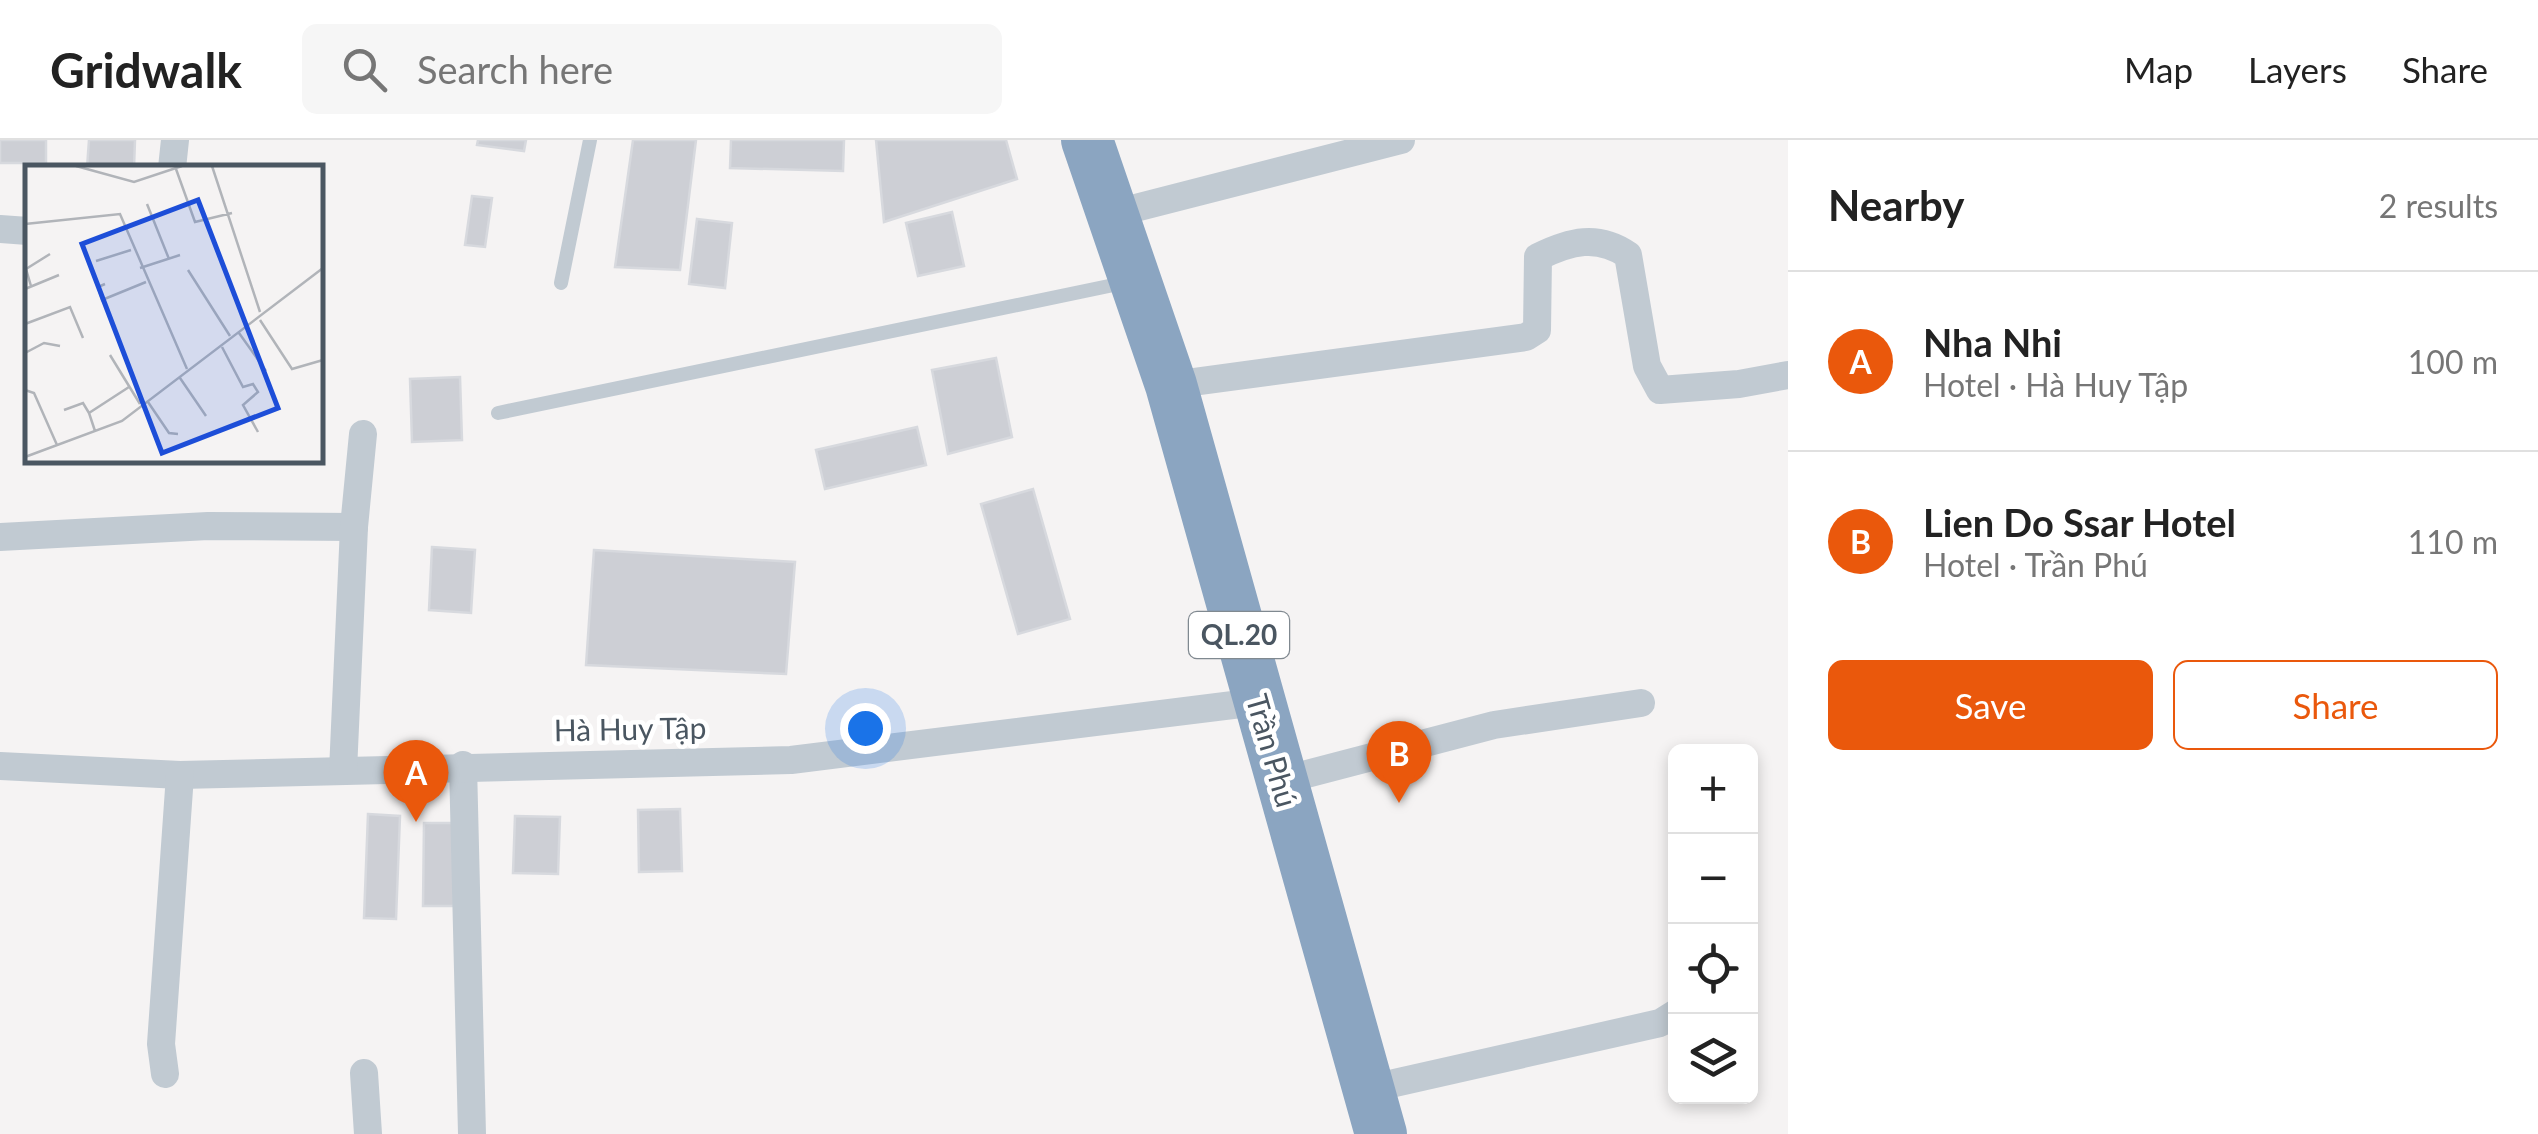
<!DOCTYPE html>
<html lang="en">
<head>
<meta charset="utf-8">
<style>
	body { margin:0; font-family:Lato,sans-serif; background:#f6f6f6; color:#222 }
	.controls { position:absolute; right:30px; bottom:30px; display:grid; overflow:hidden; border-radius:15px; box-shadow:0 5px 15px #0003 }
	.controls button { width:90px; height:90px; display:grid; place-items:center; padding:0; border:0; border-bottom:2px solid #e0e0e0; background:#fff; color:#222; font:50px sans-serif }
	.you { position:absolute; left:865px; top:588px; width:35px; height:35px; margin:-25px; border:8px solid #fff; border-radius:50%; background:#1a73e8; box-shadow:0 0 0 15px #1a73e833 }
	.badge { display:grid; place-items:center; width:65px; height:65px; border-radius:50%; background:#ea580c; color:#fff; font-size:32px; font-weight:700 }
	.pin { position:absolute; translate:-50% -82px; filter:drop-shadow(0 2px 5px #0008) }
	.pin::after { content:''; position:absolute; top:52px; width:35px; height:30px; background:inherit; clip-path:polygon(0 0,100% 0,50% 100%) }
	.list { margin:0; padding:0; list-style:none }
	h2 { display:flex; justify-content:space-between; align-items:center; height:130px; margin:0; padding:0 40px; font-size:42px }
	h2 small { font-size:32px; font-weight:400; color:#767676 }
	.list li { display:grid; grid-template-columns:65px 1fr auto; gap:30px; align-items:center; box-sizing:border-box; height:180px; padding:0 40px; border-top:2px solid #e0e0e0 }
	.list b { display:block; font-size:38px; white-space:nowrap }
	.list p { margin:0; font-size:32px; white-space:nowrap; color:#767676 }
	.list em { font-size:32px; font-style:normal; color:#767676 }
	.actions { display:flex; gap:20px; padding:30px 40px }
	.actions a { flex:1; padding:22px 0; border:2px solid #ea580c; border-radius:15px; text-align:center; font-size:35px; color:#ea580c }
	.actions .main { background:#ea580c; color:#fff }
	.icon { flex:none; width:55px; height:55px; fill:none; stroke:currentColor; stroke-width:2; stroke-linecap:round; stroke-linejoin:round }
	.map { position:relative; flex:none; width:1788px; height:994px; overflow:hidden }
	header { display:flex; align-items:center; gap:60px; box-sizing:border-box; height:140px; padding:0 50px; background:#fff; border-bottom:2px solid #e0e0e0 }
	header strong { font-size:48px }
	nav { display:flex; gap:55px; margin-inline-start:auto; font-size:35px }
	.search { width:700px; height:90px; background:#f6f6f6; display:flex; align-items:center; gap:25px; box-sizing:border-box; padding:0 35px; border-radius:15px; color:#767676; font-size:38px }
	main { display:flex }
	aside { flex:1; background:#fff }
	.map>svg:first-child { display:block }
</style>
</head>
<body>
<header>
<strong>Gridwalk</strong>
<div class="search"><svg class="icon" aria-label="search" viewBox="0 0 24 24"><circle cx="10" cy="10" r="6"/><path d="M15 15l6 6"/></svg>Search here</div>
<nav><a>Map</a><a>Layers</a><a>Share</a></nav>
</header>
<main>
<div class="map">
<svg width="1788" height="994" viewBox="0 0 1788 994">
	<rect width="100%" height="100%" fill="#f5f3f3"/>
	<!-- building -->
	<g fill="#cdcfd5" stroke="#d7d9de" stroke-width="2.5">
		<rect x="0" y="0" width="46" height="23"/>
		<polygon points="89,0 135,0 134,28 87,28"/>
		<polygon points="478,0 526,0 524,11 477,5"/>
		<polygon points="633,0 696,0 680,130 615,127"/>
		<polygon points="731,0 844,0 843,31 730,28"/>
		<polygon points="876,0 1006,0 1017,39 884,82"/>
		<polygon points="472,56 492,58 485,107 465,105"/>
		<polygon points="952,72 964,126 918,136 906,83"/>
		<polygon points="697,79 732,83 725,148 689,144"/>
		<polygon points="996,218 1012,297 948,314 932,230"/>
		<polygon points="460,237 462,300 412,302 410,239"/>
		<polygon points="917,287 926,325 825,349 816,310"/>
		<polygon points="1033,349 1070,479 1018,494 981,364"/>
		<polygon points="432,407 475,410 471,473 429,470"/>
		<polygon points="594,410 795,422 786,534 586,525"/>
		<polygon points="680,669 682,731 639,732 638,670"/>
		<polygon points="368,674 400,676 396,779 364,778"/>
		<polygon points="515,676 560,677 558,734 513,733"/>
		<polygon points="424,683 455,683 454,766 423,766"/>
	</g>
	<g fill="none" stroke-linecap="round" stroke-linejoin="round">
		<!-- lane -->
		<g stroke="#c1cad2" stroke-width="14">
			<polyline points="561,143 590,0"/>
			<polyline points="498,273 1128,142"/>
		</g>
		<!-- street -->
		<g stroke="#c1cad2" stroke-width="28">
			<polyline points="172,28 175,0"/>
			<polyline points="1112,74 1401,0"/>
			<polyline points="0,89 28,91"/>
			<path d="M1171 245 1526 197 1537 190 1538 117C1570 101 1598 94 1628 115L1647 226 1660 250 1739 244 1788 235"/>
			<polyline points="0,397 208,386 354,387"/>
			<polyline points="463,625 472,994"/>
			<polyline points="0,626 180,635 791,620 1257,562"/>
			<polyline points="343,631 354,387 363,294"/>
			<polyline points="1280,641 1494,585 1641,563"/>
			<polyline points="364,933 368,994"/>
			<polyline points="165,934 161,904 180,635"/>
			<polyline points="1368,949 1660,883 1676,873"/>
		</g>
		<!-- highway -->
		<polyline stroke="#8ba5c1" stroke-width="52" points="1087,0 1171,245 1381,994"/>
	</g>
	<g text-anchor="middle" stroke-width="9" stroke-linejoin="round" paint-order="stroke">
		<!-- shield labels -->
		<rect fill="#fff" stroke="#808990" stroke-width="2.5" x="1189" y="472" width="100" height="46" rx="8"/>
		<g font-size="28" font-weight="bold" fill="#4a5661">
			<text x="1239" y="505">QL.20</text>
		</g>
		<!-- street labels -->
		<g font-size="30" fill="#4a5661" stroke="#fff">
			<text transform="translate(630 590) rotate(-1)" y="10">Hà Huy Tập</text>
			<text transform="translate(1271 611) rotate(74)" y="10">Trần Phú</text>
		</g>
	</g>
	<!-- overview -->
	<g transform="translate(25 25)">
		<rect width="298" height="298" fill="#f5f3f3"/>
		<path fill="none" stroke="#b1b4b9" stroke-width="2.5" d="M51 1 109 17 157 1M187 1 235 147M151 4 170 57 207 48M122 39 144 94M0 59 95 49 162 204M71 96 106 85M115 103 155 90M163 105 205 171M80 119 73 122 77 135 121 117M6 121 1 104 25 89M0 124 34 110M235 155 267 204 298 195M0 159 45 142 58 173M214 168 241 206M197 182 218 222 228 219 233 227 218 240 233 267M0 188 19 178 35 181M85 190 115 239M155 213 181 251M0 225 9 228 32 280M123 237 144 268 153 269M39 245 58 238 64 248M70 266 64 248 104 222M0 292 97 256 298 103"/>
		<path fill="#1d4ed8" fill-opacity="0.15" stroke="#1d4ed8" stroke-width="5" d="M173 35 253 243 137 288 57 79Z"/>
		<rect width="298" height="298" fill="none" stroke="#4a5661" stroke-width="5"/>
	</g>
</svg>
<div class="controls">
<button>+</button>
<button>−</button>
<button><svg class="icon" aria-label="locate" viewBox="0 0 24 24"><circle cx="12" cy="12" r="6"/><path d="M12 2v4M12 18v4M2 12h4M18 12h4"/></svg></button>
<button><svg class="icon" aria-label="layers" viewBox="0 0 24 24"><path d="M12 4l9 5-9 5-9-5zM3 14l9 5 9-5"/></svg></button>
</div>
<div class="you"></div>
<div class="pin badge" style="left:416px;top:682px">A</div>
<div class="pin badge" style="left:1399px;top:663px">B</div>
</div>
<aside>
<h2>Nearby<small>2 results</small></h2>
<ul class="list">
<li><span class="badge">A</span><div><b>Nha Nhi</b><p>Hotel · Hà Huy Tập</p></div><em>100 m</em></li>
<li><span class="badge">B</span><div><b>Lien Do Ssar Hotel</b><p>Hotel · Trần Phú</p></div><em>110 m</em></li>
</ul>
<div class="actions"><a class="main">Save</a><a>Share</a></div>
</aside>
</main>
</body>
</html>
